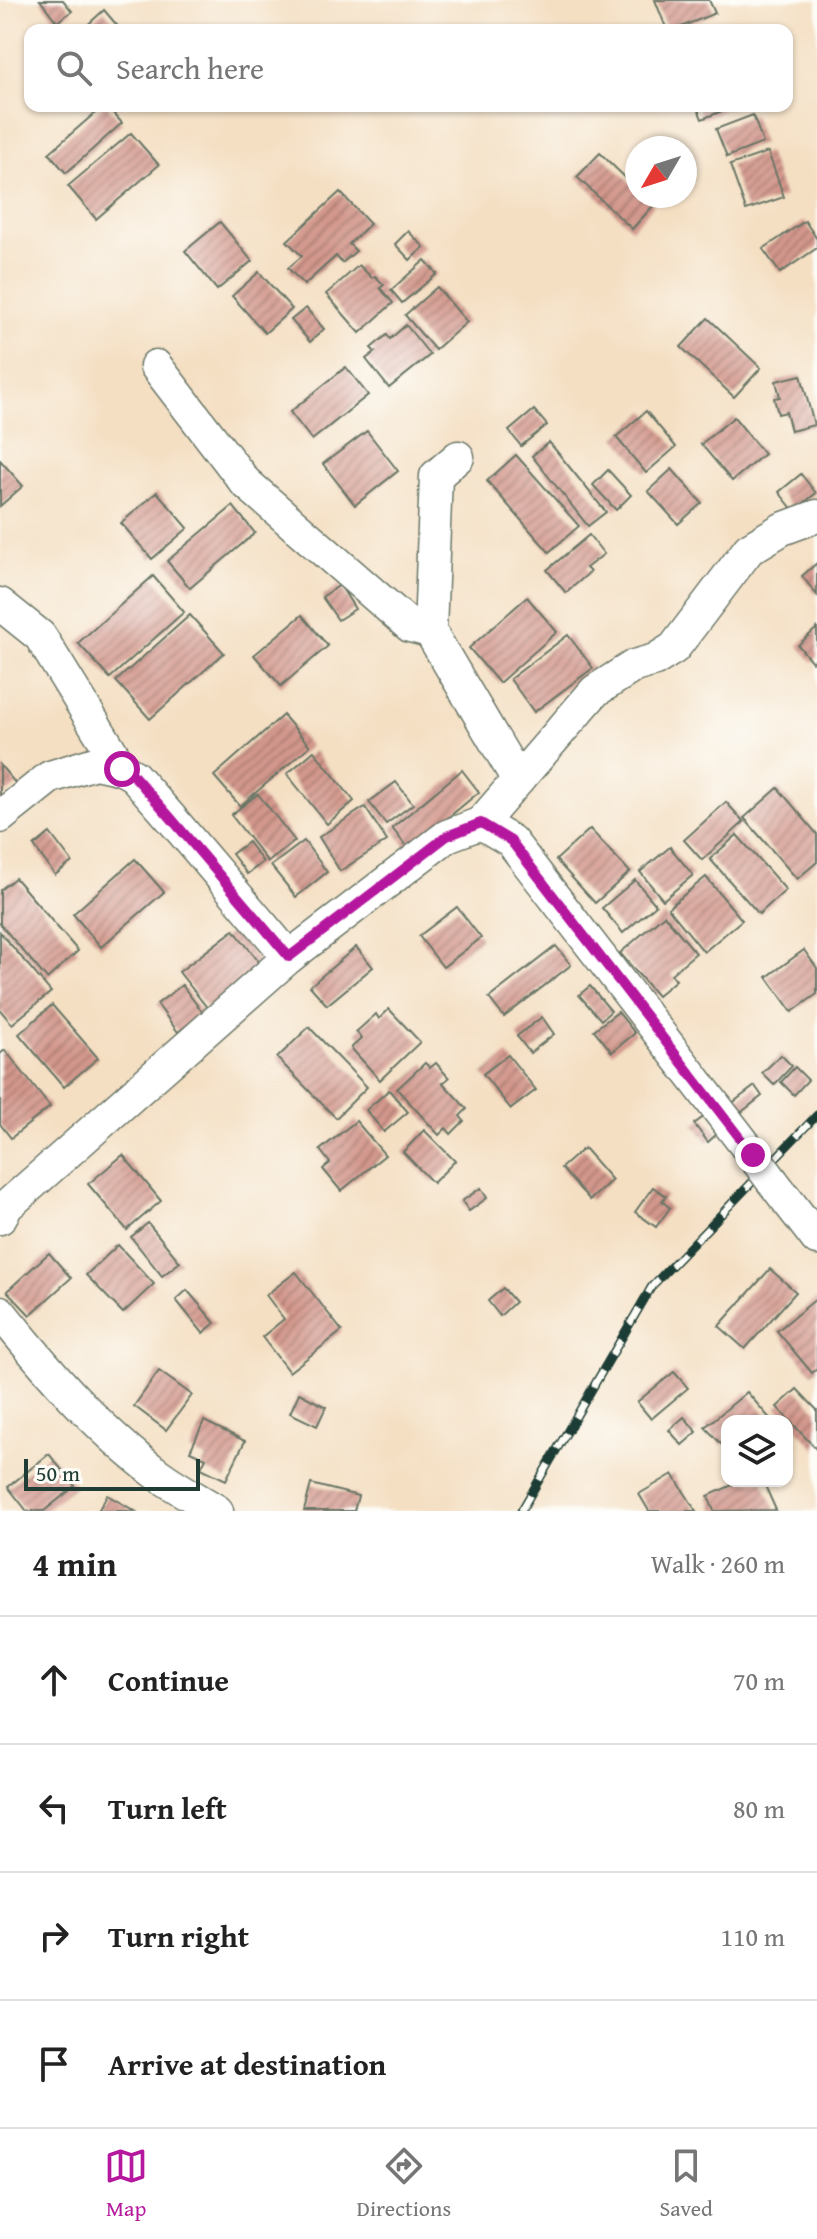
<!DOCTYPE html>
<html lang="en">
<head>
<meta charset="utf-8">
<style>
	body { margin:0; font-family:"Gentium Book Plus",serif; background:#f6f6f6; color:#222 }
	.controls { position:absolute; right:24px; bottom:24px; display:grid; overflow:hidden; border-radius:16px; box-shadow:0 2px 6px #0004 }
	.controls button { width:72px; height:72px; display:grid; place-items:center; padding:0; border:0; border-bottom:2px solid #e0e0e0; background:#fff; color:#222; font:40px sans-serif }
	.compass { position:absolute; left:625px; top:136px; width:72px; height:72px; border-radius:50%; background:#fff; box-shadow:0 2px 6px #0004; rotate:231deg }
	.scale { position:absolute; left:24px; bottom:20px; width:176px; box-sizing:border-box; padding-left:8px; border:4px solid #1f3d34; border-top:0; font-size:22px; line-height:28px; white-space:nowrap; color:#1f3d34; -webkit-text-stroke:6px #fdfcf7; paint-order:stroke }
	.stop { position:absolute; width:24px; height:24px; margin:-18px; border:6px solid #b5179e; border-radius:50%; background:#fff }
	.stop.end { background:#b5179e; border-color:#fff; box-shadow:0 2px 8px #0008 }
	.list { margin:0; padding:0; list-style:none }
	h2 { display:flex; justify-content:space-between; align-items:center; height:104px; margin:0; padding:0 32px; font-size:34px }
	h2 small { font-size:26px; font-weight:400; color:#767676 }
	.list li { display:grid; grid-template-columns:52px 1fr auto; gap:24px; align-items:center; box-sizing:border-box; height:128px; padding:0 32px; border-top:2px solid #e0e0e0 }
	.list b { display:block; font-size:30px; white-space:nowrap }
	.list em { font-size:26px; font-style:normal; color:#767676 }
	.icon { flex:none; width:44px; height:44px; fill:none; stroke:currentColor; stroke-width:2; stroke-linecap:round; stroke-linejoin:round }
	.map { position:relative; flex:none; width:817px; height:1511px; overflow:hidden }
	.search { position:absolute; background:#fff; box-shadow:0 2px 6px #0004; left:24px; right:24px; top:24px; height:88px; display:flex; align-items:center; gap:20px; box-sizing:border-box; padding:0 28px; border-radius:16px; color:#767676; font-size:30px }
	.sheet { height:616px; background:#fff }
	nav { display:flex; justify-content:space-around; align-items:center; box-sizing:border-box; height:112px; border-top:2px solid #e0e0e0; background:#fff; font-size:22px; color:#767676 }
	nav a { display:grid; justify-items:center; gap:4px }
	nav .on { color:#b5179e }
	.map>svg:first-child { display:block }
</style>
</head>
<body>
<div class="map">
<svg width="817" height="1511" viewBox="0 0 817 1511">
	<defs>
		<pattern id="building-hatch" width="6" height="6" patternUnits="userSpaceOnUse" patternTransform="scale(2)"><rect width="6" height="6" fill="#d3978c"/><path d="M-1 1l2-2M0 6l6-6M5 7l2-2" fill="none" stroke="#ab7c73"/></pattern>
	</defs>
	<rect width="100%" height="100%" fill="#fdfcf7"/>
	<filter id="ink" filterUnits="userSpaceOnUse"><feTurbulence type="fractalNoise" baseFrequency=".0125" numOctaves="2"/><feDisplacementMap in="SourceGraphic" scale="16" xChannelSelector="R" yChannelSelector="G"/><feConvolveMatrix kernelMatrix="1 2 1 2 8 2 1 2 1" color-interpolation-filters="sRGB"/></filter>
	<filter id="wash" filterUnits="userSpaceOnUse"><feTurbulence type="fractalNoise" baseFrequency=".006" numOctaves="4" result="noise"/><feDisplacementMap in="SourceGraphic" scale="32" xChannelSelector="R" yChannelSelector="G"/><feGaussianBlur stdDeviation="1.8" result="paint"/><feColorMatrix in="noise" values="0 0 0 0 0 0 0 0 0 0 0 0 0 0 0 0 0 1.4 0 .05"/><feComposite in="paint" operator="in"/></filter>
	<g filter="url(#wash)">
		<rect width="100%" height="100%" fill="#f4dfc3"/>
		<g id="blocks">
			<!-- building -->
			<g fill="url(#building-hatch)">
				<polygon points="40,0 63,0 72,11 57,22"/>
				<polygon points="655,0 709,0 715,13 674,30 667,30"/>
				<polygon points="104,10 121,30 82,30"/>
				<polygon points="103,106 107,106 122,123 66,173 49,153"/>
				<polygon points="697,106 735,106 702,119"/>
				<polygon points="753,115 763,143 727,157 716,129"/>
				<polygon points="131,133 159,165 96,219 68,186"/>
				<polygon points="768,152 784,197 746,210 730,165"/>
				<polygon points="600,153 637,189 637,196 645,196 654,205 632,229 577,177"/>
				<polygon points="340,192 370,224 349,244 356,251 342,263 336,256 304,285 288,268 302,256 287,241"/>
				<polygon points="805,221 817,239 817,248 780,273 763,249"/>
				<polygon points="220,222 252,261 217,290 185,251"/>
				<polygon points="408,231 424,247 410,260 395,244"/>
				<polygon points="425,260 437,274 402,303 391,290"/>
				<polygon points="359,265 372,278 375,276 384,285 380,288 393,303 360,333 326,294"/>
				<polygon points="259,272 292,309 265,333 232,296"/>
				<polygon points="437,287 467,322 435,350 405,315"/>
				<polygon points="306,308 324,329 310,342 291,320"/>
				<polygon points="708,318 761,368 734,397 681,347"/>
				<polygon points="406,325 430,355 389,388 366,359 375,352 371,348 387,335 390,339"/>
				<polygon points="346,367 368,395 312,440 290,412"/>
				<polygon points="801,375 814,425 791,431 786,412 778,414 774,398 780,397 776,381"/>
				<polygon points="534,410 547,425 521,446 509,431"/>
				<polygon points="646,411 676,447 646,473 616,437"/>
				<polygon points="734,417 764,454 732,481 701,444"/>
				<polygon points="367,431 398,471 355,505 323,464"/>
				<polygon points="549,442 606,512 588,526 532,456"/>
				<polygon points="516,455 579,526 549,552 487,481"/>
				<polygon points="0,460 23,486 0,506"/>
				<polygon points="672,469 702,503 678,524 648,491"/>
				<polygon points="608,470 631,495 616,510 593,485"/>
				<polygon points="801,474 816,493 794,511 779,492"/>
				<polygon points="157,492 188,528 152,559 121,523"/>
				<polygon points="233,506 255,533 190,588 167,561"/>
				<polygon points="589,535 604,554 586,568 590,572 566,593 547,570"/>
				<polygon points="817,563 817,595 802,576"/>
				<polygon points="153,576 184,612 110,678 78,643"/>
				<polygon points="340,585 355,609 338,620 322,597"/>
				<polygon points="527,597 557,632 499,683 469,648"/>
				<polygon points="190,615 224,653 150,719 116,681"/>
				<polygon points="302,615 328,646 281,686 254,655"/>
				<polygon points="817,628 817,657 812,662 798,645"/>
				<polygon points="568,635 593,668 534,712 510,679"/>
				<polygon points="283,715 310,746 240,806 214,776"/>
				<polygon points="314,751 354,801 327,824 287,774"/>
				<polygon points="0,765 17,785 2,797 0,795"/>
				<polygon points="462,770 479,792 409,850 392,828"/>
				<polygon points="396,782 413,804 386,824 369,802"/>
				<polygon points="778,788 817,834 817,862 797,879 744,818"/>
				<polygon points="258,794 295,841 268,862 231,815"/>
				<polygon points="726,802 744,822 702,860 684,840"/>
				<polygon points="365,807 387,841 340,871 319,837"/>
				<polygon points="590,829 630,872 595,903 556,860"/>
				<polygon points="50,833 72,862 55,875 34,846"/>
				<polygon points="737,835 786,890 759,914 710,859"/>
				<polygon points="304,841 327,872 296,897 271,866"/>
				<polygon points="248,842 263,862 247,874 232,854"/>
				<polygon points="670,847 693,875 663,900 640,872"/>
				<polygon points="135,859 164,892 101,947 73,914"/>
				<polygon points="706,877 742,920 704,952 668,908"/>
				<polygon points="15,878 78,951 47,979 0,924 0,890"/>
				<polygon points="635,880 656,905 623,933 602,908"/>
				<polygon points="457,907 481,938 443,967 419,936"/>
				<polygon points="664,915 696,953 671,974 676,980 657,996 620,953"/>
				<polygon points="234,930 263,967 209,1010 179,972"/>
				<polygon points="0,932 51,992 12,1024 0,1010"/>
				<polygon points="556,946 571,965 504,1017 489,998"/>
				<polygon points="356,947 373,967 327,1005 310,986"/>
				<polygon points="804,950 817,968 817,994 792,1012 767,977"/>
				<polygon points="182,985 203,1013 178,1032 157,1004"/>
				<polygon points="590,986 611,1011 601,1020 579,995"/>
				<polygon points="52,1005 98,1058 64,1087 19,1034"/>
				<polygon points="389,1009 420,1042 380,1080 351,1048 362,1038 356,1032 376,1014 379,1019"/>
				<polygon points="618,1012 635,1033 612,1052 594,1030"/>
				<polygon points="542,1017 554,1034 530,1053 517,1036"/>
				<polygon points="309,1027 367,1087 336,1118 277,1058"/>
				<polygon points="5,1050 50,1107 11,1138 0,1124 0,1054"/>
				<polygon points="508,1055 536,1090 511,1109 483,1074"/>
				<polygon points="781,1055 792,1066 774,1085 762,1073"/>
				<polygon points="425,1063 430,1068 436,1063 449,1078 443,1083 467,1109 460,1116 464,1121 451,1134 446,1128 439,1135 397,1089"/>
				<polygon points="795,1067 808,1080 794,1095 781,1082"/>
				<polygon points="755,1086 762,1096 739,1114 731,1104"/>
				<polygon points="389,1090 408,1112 384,1132 366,1110"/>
				<polygon points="705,1116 718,1133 708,1142 694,1124"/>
				<polygon points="356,1121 385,1155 341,1191 323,1169 330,1163 320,1150"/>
				<polygon points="424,1130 455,1161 433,1183 403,1152"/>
				<polygon points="584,1148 612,1180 590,1200 561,1168"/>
				<polygon points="123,1155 161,1201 127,1230 88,1184"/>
				<polygon points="653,1187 666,1196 662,1201 670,1208 656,1227 635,1212"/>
				<polygon points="481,1188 487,1198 469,1211 462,1201"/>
				<polygon points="148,1223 180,1262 162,1276 131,1237"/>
				<polygon points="118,1245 154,1284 123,1313 86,1275"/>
				<polygon points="49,1253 71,1278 30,1315 7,1291"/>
				<polygon points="770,1269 796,1292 745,1349 719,1326"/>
				<polygon points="296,1272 342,1331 289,1372 262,1337 284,1319 266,1295"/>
				<polygon points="503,1288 515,1302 500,1316 488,1301"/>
				<polygon points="187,1290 215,1323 203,1333 176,1300"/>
				<polygon points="817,1298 817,1369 812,1373 777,1331"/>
				<polygon points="159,1371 192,1395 166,1430 134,1406"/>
				<polygon points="674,1372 688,1388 651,1419 637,1402"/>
				<polygon points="797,1389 817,1410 817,1450 777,1407"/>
				<polygon points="747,1392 772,1421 727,1421 727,1431 723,1434 727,1441 722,1445 705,1427"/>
				<polygon points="299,1393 326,1407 317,1426 290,1413"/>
				<polygon points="684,1417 697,1432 682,1445 669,1430"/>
				<polygon points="204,1421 245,1441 226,1480 201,1468 206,1458 190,1451"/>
				<polygon points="49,1454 75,1486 44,1511 27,1511 8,1487"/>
				<polygon points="673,1474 696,1511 649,1511 639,1494"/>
				<polygon points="741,1481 763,1481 776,1510 714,1511 708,1496"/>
				<polygon points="311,1484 358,1496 354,1511 304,1511"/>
				<polygon points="107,1495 135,1511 98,1511"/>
			</g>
		</g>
	</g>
	<g filter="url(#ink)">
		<use href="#blocks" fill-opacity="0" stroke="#6a7666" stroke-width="2"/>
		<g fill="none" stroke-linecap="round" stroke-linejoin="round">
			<defs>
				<g id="minor">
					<polyline points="156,366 245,482 410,626 430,631"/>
					<polyline points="458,457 436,476 430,631 518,780"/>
					<polyline points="0,604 40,636 122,769"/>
					<polyline points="0,817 50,777 95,763 122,769 134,776 170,817 289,957 447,836 481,823 511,841 753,1155"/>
					<polyline points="481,823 595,691 634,666 655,660 674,648 749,549 782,529 817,516"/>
					<polyline points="773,1182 817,1239"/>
					<polyline points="0,1218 7,1206 289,957"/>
					<path d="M0 1312C48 1371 98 1430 159 1475 178 1489 198 1499 217 1511"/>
				</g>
			</defs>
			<!-- minor casing -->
			<use href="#minor" stroke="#6a7666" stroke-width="35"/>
			<!-- minor -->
			<use href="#minor" stroke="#fff" stroke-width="32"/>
			<defs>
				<polyline id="rail" points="521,1511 652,1286 817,1115"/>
			</defs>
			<!-- rail casing -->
			<use href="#rail" stroke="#1f3d34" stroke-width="9"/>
			<!-- rail -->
			<use href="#rail" stroke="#fdfcf7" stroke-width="6" stroke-dasharray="18" stroke-linecap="butt"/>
			<defs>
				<polyline id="minor-bridge" points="753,1155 773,1182"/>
			</defs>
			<!-- minor-bridge casing -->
			<use href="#minor-bridge" stroke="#6a7666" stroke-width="35" stroke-linecap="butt"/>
			<!-- minor-bridge -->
			<use href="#minor-bridge" stroke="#fff" stroke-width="32"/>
		</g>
	</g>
	<g fill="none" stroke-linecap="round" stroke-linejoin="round" filter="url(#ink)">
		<!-- route -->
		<polyline stroke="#b5179e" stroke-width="10" points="122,769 134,776 170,817 289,957 447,836 481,823 511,841 753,1155"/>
	</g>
</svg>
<div class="controls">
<button><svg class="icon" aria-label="layers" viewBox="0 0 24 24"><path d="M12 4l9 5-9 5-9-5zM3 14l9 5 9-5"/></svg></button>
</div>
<svg class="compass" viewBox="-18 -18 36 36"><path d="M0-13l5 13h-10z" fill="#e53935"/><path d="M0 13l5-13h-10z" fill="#767676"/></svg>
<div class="scale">50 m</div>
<div class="stop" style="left:122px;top:769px"></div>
<div class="stop end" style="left:753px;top:1155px"></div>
<div class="search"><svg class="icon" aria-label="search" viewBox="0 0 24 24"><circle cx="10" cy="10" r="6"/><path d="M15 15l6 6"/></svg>Search here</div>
</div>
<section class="sheet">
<h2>4 min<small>Walk · 260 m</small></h2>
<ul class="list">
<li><svg class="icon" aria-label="ahead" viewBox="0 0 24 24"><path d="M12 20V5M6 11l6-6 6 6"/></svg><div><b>Continue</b></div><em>70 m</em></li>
<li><svg class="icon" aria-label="left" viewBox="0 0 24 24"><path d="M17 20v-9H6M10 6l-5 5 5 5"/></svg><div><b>Turn left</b></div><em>80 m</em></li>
<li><svg class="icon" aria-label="right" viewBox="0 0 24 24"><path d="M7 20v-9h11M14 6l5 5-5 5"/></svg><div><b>Turn right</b></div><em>110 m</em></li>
<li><svg class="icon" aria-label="arrive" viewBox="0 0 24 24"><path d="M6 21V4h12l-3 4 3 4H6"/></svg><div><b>Arrive at destination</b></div></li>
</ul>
</section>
<nav>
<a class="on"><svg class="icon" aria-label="map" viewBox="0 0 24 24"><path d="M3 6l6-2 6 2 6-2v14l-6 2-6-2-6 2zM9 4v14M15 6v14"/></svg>Map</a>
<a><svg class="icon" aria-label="directions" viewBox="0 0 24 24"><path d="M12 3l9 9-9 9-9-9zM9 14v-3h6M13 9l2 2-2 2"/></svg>Directions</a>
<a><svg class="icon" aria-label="saved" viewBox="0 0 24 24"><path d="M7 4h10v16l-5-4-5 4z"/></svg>Saved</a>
</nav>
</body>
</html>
